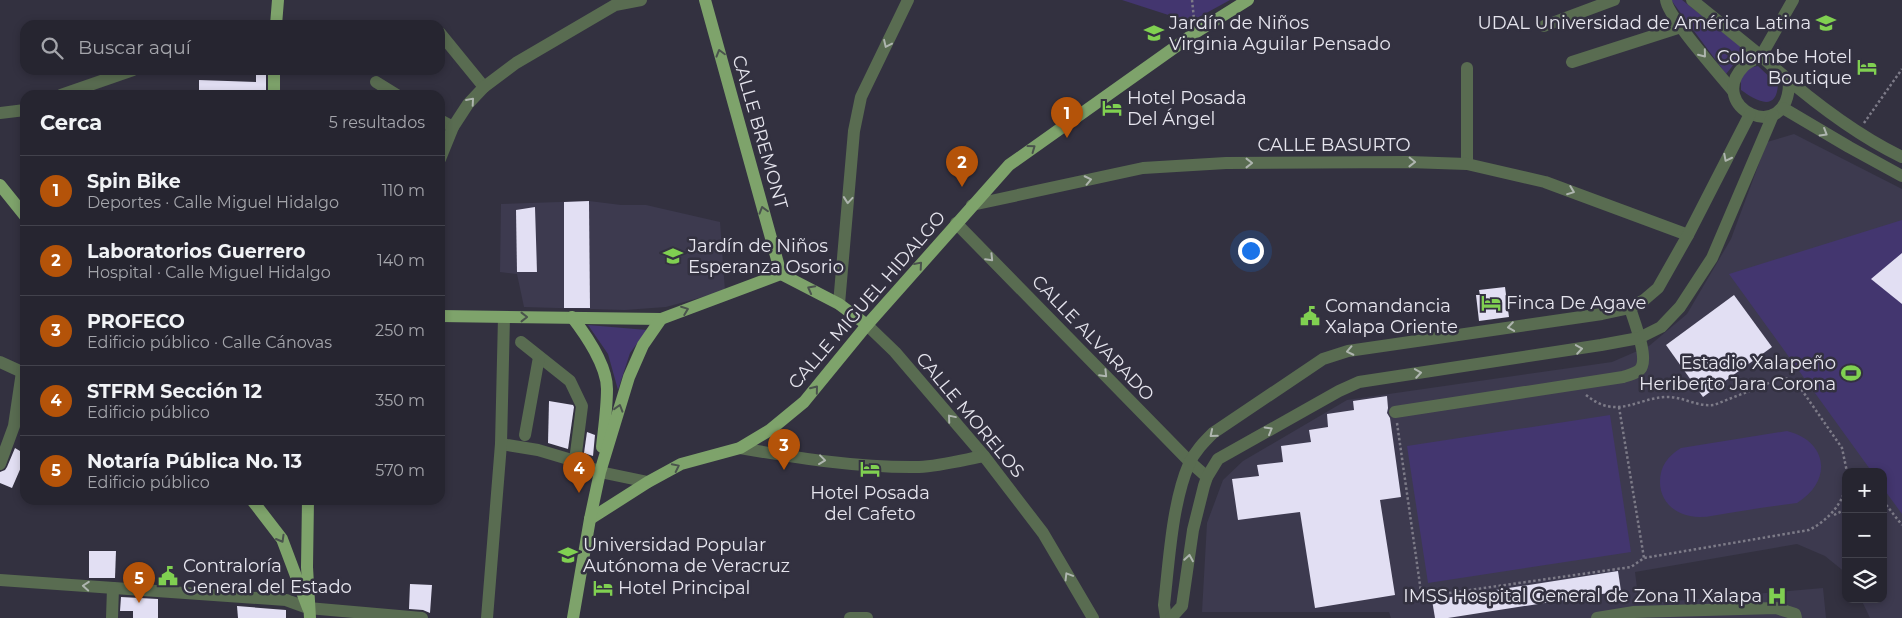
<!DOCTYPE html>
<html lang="es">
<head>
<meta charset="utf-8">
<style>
	body { margin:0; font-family:Montserrat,sans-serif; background:#32313c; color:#f1f3f6 }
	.controls { position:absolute; right:15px; bottom:15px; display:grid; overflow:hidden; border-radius:10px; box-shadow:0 2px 8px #0003 }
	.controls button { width:45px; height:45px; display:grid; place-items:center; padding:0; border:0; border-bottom:1px solid #42424c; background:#262530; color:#f1f3f6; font:25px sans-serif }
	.you { position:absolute; left:1250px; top:250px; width:18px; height:18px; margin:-12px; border:4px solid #fff; border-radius:50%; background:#1a73e8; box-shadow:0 0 0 8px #1a73e833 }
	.badge { display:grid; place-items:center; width:32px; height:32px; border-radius:50%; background:#b45309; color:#fff; font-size:16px; font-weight:700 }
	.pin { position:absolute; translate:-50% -41px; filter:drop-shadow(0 1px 2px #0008) }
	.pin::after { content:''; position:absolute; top:26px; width:18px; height:15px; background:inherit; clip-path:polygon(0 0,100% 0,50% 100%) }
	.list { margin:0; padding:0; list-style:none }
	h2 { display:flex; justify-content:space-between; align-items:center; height:65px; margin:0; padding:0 20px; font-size:21px }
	h2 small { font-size:16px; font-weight:400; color:#a4a5ab }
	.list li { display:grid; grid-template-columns:32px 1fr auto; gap:15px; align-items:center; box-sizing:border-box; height:70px; padding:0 20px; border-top:1px solid #42424c }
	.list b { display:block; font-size:19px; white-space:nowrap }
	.list p { margin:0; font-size:16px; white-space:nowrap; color:#a4a5ab }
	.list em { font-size:16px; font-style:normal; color:#a4a5ab }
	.icon { flex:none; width:28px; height:28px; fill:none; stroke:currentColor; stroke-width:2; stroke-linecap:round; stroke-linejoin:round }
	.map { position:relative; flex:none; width:1902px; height:618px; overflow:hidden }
	.search { position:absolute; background:#262530; box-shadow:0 2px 8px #0003; left:20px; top:20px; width:425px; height:55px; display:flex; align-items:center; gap:12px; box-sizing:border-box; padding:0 18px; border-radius:15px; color:#a4a5ab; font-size:19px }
	.panel { position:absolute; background:#262530; box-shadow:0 2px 8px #0003; left:20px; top:90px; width:425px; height:415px; border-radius:15px }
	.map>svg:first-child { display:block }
</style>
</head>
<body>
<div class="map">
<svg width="1902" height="618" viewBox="0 0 1902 618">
	<rect width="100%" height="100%" fill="#333140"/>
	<!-- built -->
	<g fill="#3d3a4f">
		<polygon points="1794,134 1902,189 1902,618 1870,618 1861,599 1883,599 1883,472 1846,472 1846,573 1825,556 1797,544 1635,572 1639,604 1823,588 1826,618 1391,618 1389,612 1202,612 1207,523 1223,480 1243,461 1347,400 1612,362 1649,346 1687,314 1731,239 1767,142"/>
		<polygon points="589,201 621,205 646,205 720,222 725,291 666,307 625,310 524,307 517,274 500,272 501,204"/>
	</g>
	<!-- green -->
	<g fill="#43366f">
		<polygon points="1122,0 1230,0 1190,22"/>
		<polygon points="1671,0 1682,0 1750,53 1735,63 1726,74"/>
		<path d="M1758 66 1778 85C1776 113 1755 100 1741 90V77L1749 68Z"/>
		<polygon points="1902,220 1902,514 1883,488 1883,472 1872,472 1729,274"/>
		<polygon points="588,325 647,330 630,353 618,390 608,354"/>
		<polygon points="1610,415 1631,552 1428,583 1407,446"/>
		<path d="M1787 431C1828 441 1833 481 1797 503 1774 506 1752 509 1729 513 1716 515 1702 519 1690 516 1673 513 1660 500 1660 482 1660 466 1668 456 1681 448Z"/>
	</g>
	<!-- building -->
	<g fill="#e2dff3">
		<polygon points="256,70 266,70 266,95 199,95 199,80 256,82"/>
		<polygon points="589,201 590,308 564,308 564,202"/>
		<polygon points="535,207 537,272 517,272 516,210"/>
		<polygon points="1902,253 1902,304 1871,279"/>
		<polygon points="1505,287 1509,317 1479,321 1476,295 1480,295 1479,290"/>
		<polygon points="1734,295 1772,347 1703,397 1666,345"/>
		<polygon points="1387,396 1388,408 1387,413 1390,418 1401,497 1380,500 1395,595 1315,608 1300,512 1238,520 1232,479 1259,476 1257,465 1283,462 1281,446 1311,442 1309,430 1328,427 1327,414 1354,410 1353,401"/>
		<polygon points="549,401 573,405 574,407 568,449 548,443"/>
		<polygon points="587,432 595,435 593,456 584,453"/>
		<polygon points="15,448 25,454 25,458 12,488 0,483 0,472 5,470 7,467"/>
		<polygon points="89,551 116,551 115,578 89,578"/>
		<polygon points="1618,571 1621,591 1448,618 1435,618 1432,600"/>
		<polygon points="410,584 432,585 430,613 423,610 409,609"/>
		<polygon points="121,597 158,599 158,618 133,618 133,611 120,611"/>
		<polygon points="237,606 286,610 286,618 238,618"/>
	</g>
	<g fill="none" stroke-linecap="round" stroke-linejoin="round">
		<!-- path -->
		<g stroke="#7d7b88" stroke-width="2.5" stroke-dasharray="2.5 2.5" stroke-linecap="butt">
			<polyline points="1192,0 1194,19"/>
			<polyline points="1864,123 1902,69"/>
			<path d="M1586 395C1618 421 1637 397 1668 397 1684 397 1697 407 1714 405L1767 384 1775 379 1781 378 1789 379 1799 386 1842 448 1847 472"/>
			<polyline points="1619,407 1644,558"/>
			<path d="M1397 423 1421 592 1428 596 1631 567 1644 558 1809 530C1827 521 1843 504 1846 485"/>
			<polyline points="1883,501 1902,525"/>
			<polyline points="1834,515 1846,509"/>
		</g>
		<!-- minor -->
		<g stroke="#596c51" stroke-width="12">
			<path d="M1666 0C1667 16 1720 75 1733 91"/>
			<polyline points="1692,0 1761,56 1793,0"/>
			<polyline points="1544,26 1614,0"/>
			<polyline points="440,33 484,87"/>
			<polyline points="1572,62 1681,27"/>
			<polyline points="376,82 397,95"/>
			<path d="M1789 82C1789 148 1704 107 1744 66 1749 62 1755 59 1761 56 1803 94 1850 132 1902 157"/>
			<polyline points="61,95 133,70"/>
			<polyline points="1783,108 1849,147 1902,176"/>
			<polyline points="0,113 25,110"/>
			<polyline points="440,120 453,127"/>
			<polyline points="440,159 453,127 468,104 484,87 516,63 615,5 641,0"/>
			<polyline points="1467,164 1467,68"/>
			<polyline points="972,205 1143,168 1226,163 1409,162 1467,164 1545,182 1688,235"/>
			<polyline points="956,223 1190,462 1207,477"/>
			<polyline points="839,304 854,131 861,97 908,0"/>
			<polyline points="867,325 895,352 984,456 1043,533 1093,618"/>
			<polyline points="521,342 570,381 582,406 575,461"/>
			<polyline points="0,362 22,372"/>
			<path d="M1395 412 1623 377C1629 375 1640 373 1642 366 1647 353 1634 321 1630 308"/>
			<polyline points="525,435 539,357"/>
			<polyline points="501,444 538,450 575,461 600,472 648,482"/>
			<path d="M740 448C798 458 859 468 919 467 940 466 963 460 984 456"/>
			<polyline points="0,464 14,426 22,372"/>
			<polyline points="0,580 286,600 308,608 422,618"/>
			<polyline points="112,618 113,588"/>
			<polyline points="487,618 501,444 504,317"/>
			<polyline points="850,618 867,618"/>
			<path d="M1166 618 1164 605C1169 562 1172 503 1189 464 1195 451 1204 442 1213 433L1323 359 1348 351 1602 314 1630 308 1644 300 1658 288 1688 235 1750 114"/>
			<polyline points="1171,618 1182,606 1193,530 1204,486 1207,477 1218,459 1339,391 1359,382 1601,345 1639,338 1661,327 1680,307 1712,258 1773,115"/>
			<polyline points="1597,618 1634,612 1776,608 1795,614 1796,618"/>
		</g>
		<!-- major -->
		<g stroke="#7ea36b" stroke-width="12">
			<polyline points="705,0 781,274"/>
			<polyline points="276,25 278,0"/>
			<polyline points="274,70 274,95"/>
			<polyline points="0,185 25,216"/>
			<polyline points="781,274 839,304 867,325"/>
			<polyline points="440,316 661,319 781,274"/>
			<path d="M572 317C586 335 607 366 607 389 607 408 604 428 602 447"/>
			<polyline points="252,500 282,539 308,608"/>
			<polyline points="308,500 307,567 310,618"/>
			<polyline points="590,519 648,482 681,464 740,448 770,430 804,402 867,325 1009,165 1195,33 1248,0"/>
			<polyline points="573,618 590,519 600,472 629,377 643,345 661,319"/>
		</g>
	</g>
	<!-- one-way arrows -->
	<defs><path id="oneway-chevron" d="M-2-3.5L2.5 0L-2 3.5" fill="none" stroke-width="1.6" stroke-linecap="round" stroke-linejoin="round" transform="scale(1.25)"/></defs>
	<g stroke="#aeb5af">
		<use href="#oneway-chevron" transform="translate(887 44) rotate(115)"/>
		<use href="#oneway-chevron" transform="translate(1703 54) rotate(51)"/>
		<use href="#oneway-chevron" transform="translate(471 101) rotate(-49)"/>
		<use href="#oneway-chevron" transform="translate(1824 133) rotate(31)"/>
		<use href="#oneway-chevron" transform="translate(1727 158) rotate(117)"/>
		<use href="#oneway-chevron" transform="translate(1412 162) rotate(1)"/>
		<use href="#oneway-chevron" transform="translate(1249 163)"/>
		<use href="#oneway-chevron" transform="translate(1088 180) rotate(-12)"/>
		<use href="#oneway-chevron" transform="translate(1571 191) rotate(21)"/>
		<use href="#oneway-chevron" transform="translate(848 200) rotate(95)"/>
		<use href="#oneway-chevron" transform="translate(990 258) rotate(46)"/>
		<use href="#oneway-chevron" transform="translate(1511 327) rotate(172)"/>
		<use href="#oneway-chevron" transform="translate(1579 349) rotate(-9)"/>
		<use href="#oneway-chevron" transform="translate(1350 351) rotate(168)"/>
		<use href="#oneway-chevron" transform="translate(1418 373) rotate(-9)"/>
		<use href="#oneway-chevron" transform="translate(1104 374) rotate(46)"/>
		<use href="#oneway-chevron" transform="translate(951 418) rotate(-130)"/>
		<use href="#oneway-chevron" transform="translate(1269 430) rotate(-30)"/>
		<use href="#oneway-chevron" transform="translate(1213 434) rotate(140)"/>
		<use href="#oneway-chevron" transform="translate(822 460) rotate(7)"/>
		<use href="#oneway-chevron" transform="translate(1189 558) rotate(-81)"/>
		<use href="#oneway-chevron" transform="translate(1068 576) rotate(-121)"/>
		<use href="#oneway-chevron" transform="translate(86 586) rotate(-176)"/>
	</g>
	<g stroke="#4a534d">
		<use href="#oneway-chevron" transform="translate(720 53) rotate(-106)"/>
		<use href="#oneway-chevron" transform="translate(1032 148) rotate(-36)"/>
		<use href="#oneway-chevron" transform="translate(763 210) rotate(-106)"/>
		<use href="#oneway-chevron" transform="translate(919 265) rotate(-49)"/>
		<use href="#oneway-chevron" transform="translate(811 289) rotate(-152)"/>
		<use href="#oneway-chevron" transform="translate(685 310) rotate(-21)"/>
		<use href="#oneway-chevron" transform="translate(524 317)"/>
		<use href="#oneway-chevron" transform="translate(815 389) rotate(-51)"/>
		<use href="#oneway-chevron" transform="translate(619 408) rotate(-73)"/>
		<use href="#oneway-chevron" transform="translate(676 467) rotate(-26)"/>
		<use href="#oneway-chevron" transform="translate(281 539) rotate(60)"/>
	</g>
	<!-- icons -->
	<defs>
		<symbol id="university-bare" viewBox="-9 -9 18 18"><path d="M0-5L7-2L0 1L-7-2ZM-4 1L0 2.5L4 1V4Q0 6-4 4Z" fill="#80d051" stroke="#333140" stroke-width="2.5" paint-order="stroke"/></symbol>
		<symbol id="school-bare" viewBox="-9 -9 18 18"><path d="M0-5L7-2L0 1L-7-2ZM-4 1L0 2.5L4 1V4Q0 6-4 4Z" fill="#80d051" stroke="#333140" stroke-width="2.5" paint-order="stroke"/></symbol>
		<symbol id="hotel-bare" viewBox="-9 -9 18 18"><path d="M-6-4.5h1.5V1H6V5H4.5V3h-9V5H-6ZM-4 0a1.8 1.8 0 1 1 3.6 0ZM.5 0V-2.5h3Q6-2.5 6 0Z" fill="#80d051" stroke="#333140" stroke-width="2.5" paint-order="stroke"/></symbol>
		<symbol id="civic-bare" viewBox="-9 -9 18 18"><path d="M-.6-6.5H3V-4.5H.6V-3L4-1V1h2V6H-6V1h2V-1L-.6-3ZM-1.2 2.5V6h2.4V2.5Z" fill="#80d051" stroke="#333140" stroke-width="2.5" paint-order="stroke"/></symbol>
		<symbol id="stadium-bare" viewBox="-9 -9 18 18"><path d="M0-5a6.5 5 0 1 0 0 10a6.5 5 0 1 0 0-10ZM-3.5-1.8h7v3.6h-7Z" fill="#80d051" stroke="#333140" stroke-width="2.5" paint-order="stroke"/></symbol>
		<symbol id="hospital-bare" viewBox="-9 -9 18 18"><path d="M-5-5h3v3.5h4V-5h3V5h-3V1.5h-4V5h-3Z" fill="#80d051" stroke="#333140" stroke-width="2.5" paint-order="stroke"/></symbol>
	</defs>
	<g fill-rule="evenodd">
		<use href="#university-bare" x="1812" y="9" width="28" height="28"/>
		<use href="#school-bare" x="1140" y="19" width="28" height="28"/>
		<use href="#hotel-bare" x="1853" y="53" width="28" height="28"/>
		<use href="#hotel-bare" x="1098" y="94" width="28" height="28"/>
		<use href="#school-bare" x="659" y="242" width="28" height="28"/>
		<use href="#hotel-bare" x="1477" y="289" width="28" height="28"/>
		<use href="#civic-bare" x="1296" y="302" width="28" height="28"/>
		<use href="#stadium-bare" x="1837" y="359" width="28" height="28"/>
		<use href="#hotel-bare" x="856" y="455" width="28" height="28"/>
		<use href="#university-bare" x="554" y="541" width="28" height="28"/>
		<use href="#civic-bare" x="154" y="562" width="28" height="28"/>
		<use href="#hotel-bare" x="589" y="574" width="28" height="28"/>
		<use href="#hospital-bare" x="1763" y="582" width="28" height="28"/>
	</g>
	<g text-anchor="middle" stroke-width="5" stroke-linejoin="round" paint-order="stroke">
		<!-- poi labels -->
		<g font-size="18" fill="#e6e5ee" stroke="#333140" text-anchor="start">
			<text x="1169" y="29">Jardín de Niños<tspan x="1169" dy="21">Virginia Aguilar Pensado</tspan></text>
			<text x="1811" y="29" text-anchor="end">UDAL Universidad de América Latina</text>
			<text x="1852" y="63" text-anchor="end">Colombe Hotel<tspan x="1852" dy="21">Boutique</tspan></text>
			<text x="1127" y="104">Hotel Posada<tspan x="1127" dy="21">Del Ángel</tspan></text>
			<text x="688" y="252">Jardín de Niños<tspan x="688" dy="21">Esperanza Osorio</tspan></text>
			<text x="1506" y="309">Finca De Agave</text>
			<text x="1325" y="312">Comandancia<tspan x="1325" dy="21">Xalapa Oriente</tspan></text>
			<text x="1836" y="369" text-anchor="end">Estadio Xalapeño<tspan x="1836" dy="21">Heriberto Jara Corona</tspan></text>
			<text x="870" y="499" text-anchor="middle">Hotel Posada<tspan x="870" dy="21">del Cafeto</tspan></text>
			<text x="583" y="551">Universidad Popular<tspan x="583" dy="21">Autónoma de Veracruz</tspan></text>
			<text x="183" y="572">Contraloría<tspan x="183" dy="21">General del Estado</tspan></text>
			<text x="618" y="594">Hotel Principal</text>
			<text x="1762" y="602" text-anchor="end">IMSS Hospital General de Zona 11 Xalapa</text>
		</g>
		<!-- street labels -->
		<g font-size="18" fill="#e6e5ee" stroke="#333140">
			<text transform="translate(760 132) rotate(74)" y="6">CALLE BREMONT</text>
			<text x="1334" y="151">CALLE BASURTO</text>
			<text transform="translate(867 300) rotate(-49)" y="6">CALLE MIGUEL HIDALGO</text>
			<text transform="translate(1093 338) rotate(46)" y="6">CALLE ALVARADO</text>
			<text transform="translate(970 415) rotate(50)" y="6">CALLE MORELOS</text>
		</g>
	</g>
</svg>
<div class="controls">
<button>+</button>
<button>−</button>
<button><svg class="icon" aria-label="layers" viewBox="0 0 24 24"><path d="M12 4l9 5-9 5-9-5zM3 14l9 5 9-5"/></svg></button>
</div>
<div class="you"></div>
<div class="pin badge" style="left:1067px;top:138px">1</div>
<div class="pin badge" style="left:962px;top:187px">2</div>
<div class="pin badge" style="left:784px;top:470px">3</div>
<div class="pin badge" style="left:579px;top:493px">4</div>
<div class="pin badge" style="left:139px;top:603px">5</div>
<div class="search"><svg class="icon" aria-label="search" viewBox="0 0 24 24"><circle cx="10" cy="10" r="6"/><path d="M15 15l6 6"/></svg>Buscar aquí</div>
<section class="panel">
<h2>Cerca<small>5 resultados</small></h2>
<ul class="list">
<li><span class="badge">1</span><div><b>Spin Bike</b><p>Deportes · Calle Miguel Hidalgo</p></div><em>110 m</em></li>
<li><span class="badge">2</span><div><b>Laboratorios Guerrero</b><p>Hospital · Calle Miguel Hidalgo</p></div><em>140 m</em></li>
<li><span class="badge">3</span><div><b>PROFECO</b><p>Edificio público · Calle Cánovas</p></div><em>250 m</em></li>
<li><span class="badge">4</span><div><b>STFRM Sección 12</b><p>Edificio público</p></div><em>350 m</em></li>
<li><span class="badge">5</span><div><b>Notaría Pública No. 13</b><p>Edificio público</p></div><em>570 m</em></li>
</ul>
</section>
</div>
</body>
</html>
